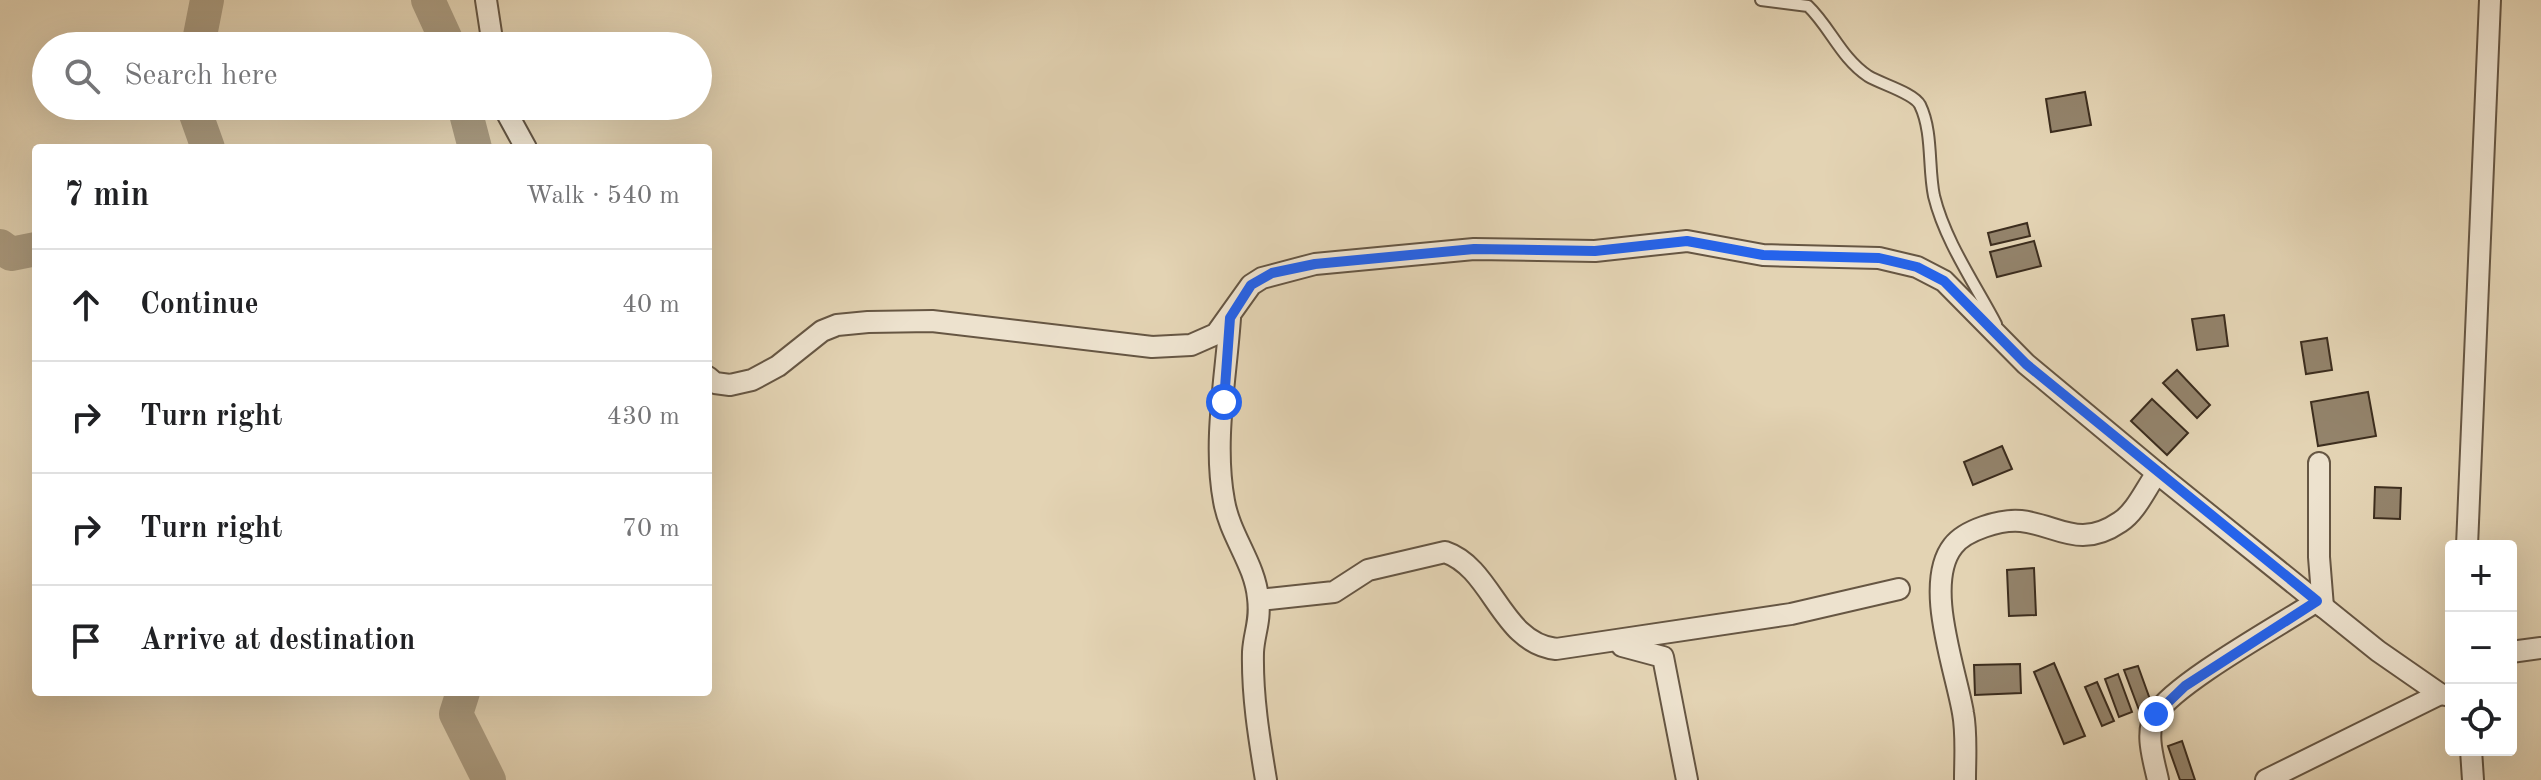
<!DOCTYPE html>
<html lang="en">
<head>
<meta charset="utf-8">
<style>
	body { margin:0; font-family:"Old Standard TT",serif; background:#f6f6f6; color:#202124 }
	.controls { position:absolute; right:24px; bottom:24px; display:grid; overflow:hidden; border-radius:8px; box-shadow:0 8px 32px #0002 }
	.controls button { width:72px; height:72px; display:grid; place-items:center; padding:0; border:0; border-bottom:2px solid #e0e0e0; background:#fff; color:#202124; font:40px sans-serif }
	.stop { position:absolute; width:24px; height:24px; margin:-18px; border:6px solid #2563eb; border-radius:50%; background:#fff }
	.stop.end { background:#2563eb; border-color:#fff; box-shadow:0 2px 8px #0008 }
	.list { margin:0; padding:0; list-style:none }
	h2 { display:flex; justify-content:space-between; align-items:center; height:104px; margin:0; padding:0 32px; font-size:34px }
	h2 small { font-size:26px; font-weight:400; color:#757577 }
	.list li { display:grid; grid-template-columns:52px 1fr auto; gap:24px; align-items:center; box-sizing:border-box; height:112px; padding:0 32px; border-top:2px solid #e0e0e0 }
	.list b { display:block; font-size:30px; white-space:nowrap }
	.list em { font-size:26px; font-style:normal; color:#757577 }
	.icon { flex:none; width:44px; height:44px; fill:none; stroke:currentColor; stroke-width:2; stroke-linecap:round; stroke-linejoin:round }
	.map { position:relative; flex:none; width:2541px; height:780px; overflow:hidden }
	.search { position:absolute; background:#fff; box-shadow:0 8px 32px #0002; left:32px; top:32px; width:680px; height:88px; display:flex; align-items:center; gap:20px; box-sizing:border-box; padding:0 28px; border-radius:44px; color:#757577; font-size:30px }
	.panel { position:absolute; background:#fff; box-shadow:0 8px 32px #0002; left:32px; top:144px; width:680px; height:552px; border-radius:8px }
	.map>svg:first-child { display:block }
</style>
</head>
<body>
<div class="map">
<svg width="2541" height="780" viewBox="0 0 2541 780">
	<rect width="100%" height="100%" fill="#e3d3b3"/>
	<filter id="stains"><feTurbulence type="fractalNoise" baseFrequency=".0025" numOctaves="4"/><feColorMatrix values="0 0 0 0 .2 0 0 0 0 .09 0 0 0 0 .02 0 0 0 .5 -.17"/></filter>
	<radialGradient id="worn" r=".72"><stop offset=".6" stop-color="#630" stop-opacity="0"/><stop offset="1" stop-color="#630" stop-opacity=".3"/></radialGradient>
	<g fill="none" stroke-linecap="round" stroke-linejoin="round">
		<!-- river -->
		<g stroke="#aa9b80" stroke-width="34">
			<polyline points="428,0 449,46"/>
			<polyline points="198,46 207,0"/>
			<polyline points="193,106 208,148"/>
			<polyline points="464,106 475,148"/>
			<polyline points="0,246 11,254 36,249"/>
			<polyline points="463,692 456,714 489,780"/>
		</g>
	</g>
	<!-- building -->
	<g fill="#93836b" stroke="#3c2d1e" stroke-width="2">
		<polygon points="2085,92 2091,125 2051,132 2046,99"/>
		<polygon points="2027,223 2030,236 1991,245 1988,233"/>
		<polygon points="2034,241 2041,266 1997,277 1990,252"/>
		<polygon points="2224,315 2228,346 2197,350 2192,319"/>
		<polygon points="2327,338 2332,370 2306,374 2301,342"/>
		<polygon points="2177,370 2210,405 2197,418 2163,383"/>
		<polygon points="2368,392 2376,436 2318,446 2311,402"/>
		<polygon points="2152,399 2188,433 2167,455 2131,421"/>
		<polygon points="2002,446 2012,469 1973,485 1964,462"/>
		<polygon points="2375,487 2401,488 2400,519 2374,518"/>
		<polygon points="2034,568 2036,615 2009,616 2007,570"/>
		<polygon points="2054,663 2085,736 2064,744 2034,672"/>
		<polygon points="2020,664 2021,693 1975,695 1974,665"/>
		<polygon points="2138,666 2152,705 2139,710 2124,670"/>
		<polygon points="2118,674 2132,712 2119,717 2105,679"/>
		<polygon points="2097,682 2114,721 2102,726 2085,687"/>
		<polygon points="2182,741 2195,780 2180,780 2168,746"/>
	</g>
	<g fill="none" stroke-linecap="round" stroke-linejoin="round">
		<defs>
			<path id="lane" d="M1761 0 1808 6C1830 27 1841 58 1868 76 1881 84 1914 93 1920 105 1933 132 1928 167 1934 196 1945 241 1975 284 1996 324"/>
			<g id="street">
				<polyline points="486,0 493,46"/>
				<polyline points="503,106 526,148"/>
				<path d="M1230 318C1226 377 1213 442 1224 501 1230 536 1255 564 1258 598 1261 621 1254 633 1253 652 1252 695 1259 738 1266 780"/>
				<polyline points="708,377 715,383 730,385 752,380 778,366 822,331 837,325 868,322 932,321 1152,347 1191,345 1216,334 1251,285 1262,278 1315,264 1474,249 1595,251 1687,241 1763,255 1879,258 1917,267 1944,281 2026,364 2157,473 2378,651 2440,694 2451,696"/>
				<polyline points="2319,463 2319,557 2323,607"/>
				<polyline points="2467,546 2490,0"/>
				<path d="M1259 600 1334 592 1368 570 1445 552C1493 568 1501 643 1556 649L1791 614 1899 589"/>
				<polyline points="1622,646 1663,657 1687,780"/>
				<polyline points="2511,652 2541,648"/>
				<polyline points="2471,750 2473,780"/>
				<path d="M1965 780C1965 758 1967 734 1963 713 1956 670 1923 584 1953 546 1965 530 2001 519 2021 521 2058 525 2079 550 2120 522 2136 512 2146 488 2157 473"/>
				<path d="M2158 780C2154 761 2144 732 2156 714 2175 683 2282 624 2317 601"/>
				<polyline points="2266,780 2440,694"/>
			</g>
		</defs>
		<!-- lane casing -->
		<use href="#lane" stroke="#665643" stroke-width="14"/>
		<!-- street casing -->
		<use href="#street" stroke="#665643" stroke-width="24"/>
		<!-- lane -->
		<use href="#lane" stroke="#ede2ce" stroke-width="10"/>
		<!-- street -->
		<use href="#street" stroke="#ede2ce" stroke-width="20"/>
	</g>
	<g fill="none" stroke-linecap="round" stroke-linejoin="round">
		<!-- route -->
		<polyline stroke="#2563eb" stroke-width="10" points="1224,402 1230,318 1251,285 1272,273 1315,264 1474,249 1595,251 1687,241 1763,255 1879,258 1917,267 1944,281 2026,364 2317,601 2185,686 2156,714"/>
	</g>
	<rect width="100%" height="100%" filter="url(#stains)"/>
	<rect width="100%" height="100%" fill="url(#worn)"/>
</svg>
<div class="controls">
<button>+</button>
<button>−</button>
<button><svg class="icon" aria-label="locate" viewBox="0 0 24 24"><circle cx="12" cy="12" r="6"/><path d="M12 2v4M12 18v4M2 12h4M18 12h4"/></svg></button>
</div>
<div class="stop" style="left:1224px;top:402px"></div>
<div class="stop end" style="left:2156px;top:714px"></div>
<div class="search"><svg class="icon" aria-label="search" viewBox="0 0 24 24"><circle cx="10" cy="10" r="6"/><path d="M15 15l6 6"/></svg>Search here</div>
<section class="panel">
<h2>7 min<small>Walk · 540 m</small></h2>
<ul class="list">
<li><svg class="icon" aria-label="ahead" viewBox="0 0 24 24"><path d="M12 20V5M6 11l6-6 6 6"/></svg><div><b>Continue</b></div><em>40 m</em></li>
<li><svg class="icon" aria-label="right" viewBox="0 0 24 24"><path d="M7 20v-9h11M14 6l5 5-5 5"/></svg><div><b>Turn right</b></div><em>430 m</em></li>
<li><svg class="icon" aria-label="right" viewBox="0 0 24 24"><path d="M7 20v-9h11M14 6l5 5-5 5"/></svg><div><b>Turn right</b></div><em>70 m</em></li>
<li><svg class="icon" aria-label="arrive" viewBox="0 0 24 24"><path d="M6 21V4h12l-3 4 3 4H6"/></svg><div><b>Arrive at destination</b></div></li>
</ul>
</section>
</div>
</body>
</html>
